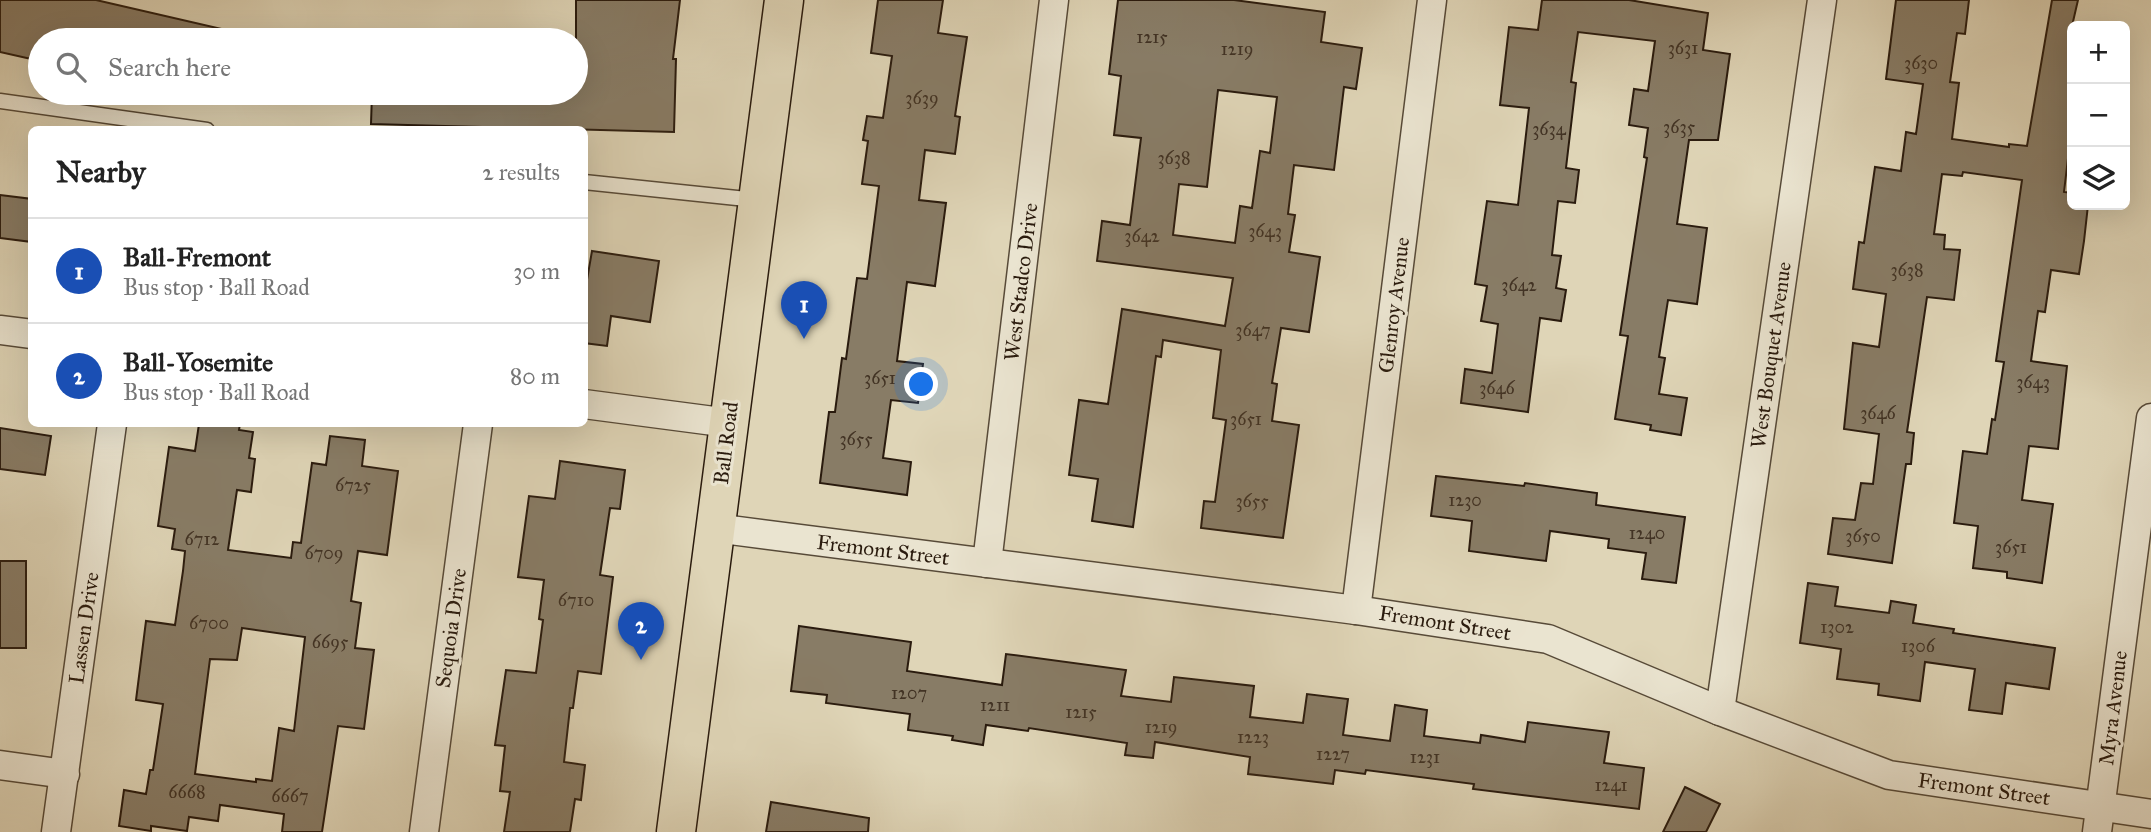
<!DOCTYPE html>
<html lang="en">
<head>
<meta charset="utf-8">
<style>
	body { margin:0; font-family:"IM FELL Great Primer",serif; background:#f2f2f2; color:#222 }
	.controls { position:absolute; right:21px; top:21px; display:grid; overflow:hidden; border-radius:10px; box-shadow:0 7px 28px #0002 }
	.controls button { width:63px; height:63px; display:grid; place-items:center; padding:0; border:0; border-bottom:2px solid #e0e0e0; background:#fff; color:#222; font:35px sans-serif }
	.you { position:absolute; left:922px; top:385px; width:24px; height:24px; margin:-18px; border:5px solid #fff; border-radius:50%; background:#1a73e8; box-shadow:0 0 0 10px #1a73e833 }
	.badge { display:grid; place-items:center; width:46px; height:46px; border-radius:50%; background:#8f2418; color:#fff; font-size:23px; font-weight:700 }
	.pin { position:absolute; translate:-50% -58px; filter:drop-shadow(0 2px 4px #0008) }
	.pin::after { content:''; position:absolute; top:37px; width:24px; height:21px; background:inherit; clip-path:polygon(0 0,100% 0,50% 100%) }
	.list { margin:0; padding:0; list-style:none }
	h2 { display:flex; justify-content:space-between; align-items:center; height:91px; margin:0; padding:0 28px; font-size:30px }
	h2 small { font-size:23px; font-weight:400; color:#767676 }
	.list li { display:grid; grid-template-columns:46px 1fr auto; gap:21px; align-items:center; box-sizing:border-box; height:105px; padding:0 28px; border-top:2px solid #e0e0e0 }
	.list b { display:block; font-size:26px; white-space:nowrap }
	.list p { margin:0; font-size:23px; white-space:nowrap; color:#767676 }
	.list em { font-size:23px; font-style:normal; color:#767676 }
	.icon { flex:none; width:38px; height:38px; fill:none; stroke:currentColor; stroke-width:2; stroke-linecap:round; stroke-linejoin:round }
	.map { position:relative; flex:none; width:2151px; height:832px; overflow:hidden }
	.search { position:absolute; background:#fff; box-shadow:0 7px 28px #0002; left:28px; top:28px; width:560px; height:77px; display:flex; align-items:center; gap:18px; box-sizing:border-box; padding:0 24px; border-radius:38px; color:#767676; font-size:26px }
	.panel { position:absolute; background:#fff; box-shadow:0 7px 28px #0002; left:28px; top:126px; width:560px; height:301px; border-radius:10px }
	.map>svg:first-child { display:block }
</style>
</head>
<body>
<div class="map">
<svg width="2151" height="832" viewBox="0 0 2151 832">
	<rect width="100%" height="100%" fill="#dfd5b7"/>
	<filter id="stains"><feTurbulence type="fractalNoise" baseFrequency=".00286" numOctaves="4"/><feColorMatrix values="0 0 0 0 .2 0 0 0 0 .09 0 0 0 0 .02 0 0 0 .5 -.17"/></filter>
	<radialGradient id="worn" r=".72"><stop offset=".6" stop-color="#630" stop-opacity="0"/><stop offset="1" stop-color="#630" stop-opacity=".3"/></radialGradient>
	<!-- building -->
	<g fill="#887c66" stroke="#2a1b0e" stroke-width="2" fill-rule="evenodd">
		<polygon points="0,0 96,0 226,30 225,40 40,40 40,61 0,52"/>
		<polygon points="576,0 680,0 673,59 676,59 674,132 371,124 372,93 576,93"/>
		<polygon points="878,0 943,0 938,33 967,37 955,116 960,117 955,154 925,150 919,200 946,203 935,286 907,282 897,361 923,364 918,403 891,400 883,458 911,462 907,495 820,483 829,412 835,412 842,358 846,359 857,278 867,279 879,186 862,184 868,141 863,140 867,116 883,118 892,56 871,53"/>
		<path d="M1118 0H1234L1325 12 1321 42 1362 48 1356 89 1344 87 1334 170 1294 165 1288 214 1295 215 1289 252 1320 257 1309 332 1281 328 1272 383 1277 384 1272 421 1299 425 1283 538 1201 528 1204 501 1215 502 1226 420 1213 418 1221 350 1163 340 1161 357 1156 356 1133 527 1092 521 1098 479 1069 475 1079 400 1108 404 1122 309 1225 326 1233 278 1097 261 1102 221 1130 225 1141 138 1114 135 1121 76 1109 74ZM1218 90 1277 97 1270 153 1260 151 1252 208 1240 206 1235 243 1173 235 1179 184 1207 187Z"/>
		<polygon points="1542,0 1629,0 1708,13 1703,50 1730,54 1718,140 1689,140 1677,224 1707,228 1697,304 1668,300 1659,357 1665,358 1659,394 1687,398 1681,435 1650,430 1651,425 1615,419 1628,336 1620,335 1647,158 1644,157 1648,128 1629,125 1634,89 1648,91 1655,41 1578,32 1571,82 1576,83 1566,168 1579,170 1575,203 1558,201 1552,255 1561,256 1556,288 1566,290 1561,321 1540,318 1528,412 1461,403 1465,369 1492,373 1498,324 1481,321 1487,286 1475,284 1487,201 1518,205 1529,108 1500,105 1509,27 1538,30"/>
		<polygon points="1896,0 1969,0 1965,34 1957,33 1950,82 1959,83 1952,139 2009,147 2009,144 2027,146 2052,0 2078,0 2072,26 2072,125 2064,192 2072,193 2072,205 2088,205 2084,241 2079,274 2051,270 2045,312 2038,311 2031,361 2067,366 2058,449 2029,446 2022,500 2053,504 2042,583 2007,578 2007,572 1973,568 1978,526 1954,523 1963,451 1987,454 1992,419 1995,420 2004,362 1996,361 2022,180 1963,172 1962,176 1942,174 1934,234 1945,235 1944,249 1960,250 1954,300 1927,297 1907,432 1914,433 1911,464 1906,464 1892,563 1828,554 1833,518 1855,520 1861,483 1873,484 1879,434 1844,429 1853,343 1879,347 1886,294 1853,289 1859,242 1864,243 1875,167 1901,171 1906,132 1916,134 1923,84 1886,79"/>
		<polygon points="0,195 32,199 32,242 0,238"/>
		<polygon points="592,251 659,261 650,322 611,316 607,346 584,343 584,297"/>
		<path d="M199 424H240L239 430 253 432 249 458 255 459 251 492 237 490 228 550 291 558 293 542 301 543 312 463 326 465 330 436 365 440 362 466 398 471 387 555 358 551 351 601 361 603 355 648 374 650 364 729 338 726 322 832H282L284 814 220 805 218 821 189 817 187 831 151 826V831L119 826 124 790 146 794 150 770H153L163 704 136 700 146 621 175 625 183 571 185 551 172 549 175 529 158 526 169 447 195 451ZM242 628 305 637 294 731 279 728 272 781 256 779V782L195 774 210 659 237 660Z"/>
		<polygon points="0,428 51,436 45,475 0,469"/>
		<polygon points="560,461 625,470 620,509 610,508 600,575 613,577 601,674 578,671 573,708 570,708 564,762 585,765 581,800 575,799 570,832 504,832 510,792 500,791 505,746 495,745 506,670 536,673 543,620 539,619 544,580 518,577 529,496 555,499"/>
		<polygon points="1436,476 1524,486 1525,483 1597,493 1596,505 1685,517 1676,583 1642,579 1646,553 1608,548 1609,539 1550,531 1546,561 1469,551 1472,521 1431,516"/>
		<rect x="0" y="561" width="26" height="87"/>
		<polygon points="1808,583 1838,587 1835,606 1889,613 1891,601 1916,605 1913,623 1954,629 1953,633 2055,648 2049,689 2006,683 2002,714 1969,710 1975,669 1925,662 1920,701 1878,695 1879,684 1837,679 1841,649 1800,643"/>
		<polygon points="799,626 911,642 907,671 1002,685 1006,654 1126,670 1121,696 1171,702 1174,677 1254,686 1250,717 1303,723 1307,694 1348,699 1343,735 1390,741 1395,705 1427,710 1424,736 1480,743 1481,735 1525,742 1528,722 1609,732 1604,763 1644,768 1639,809 1473,789 1474,784 1366,770 1365,774 1335,770 1333,784 1248,774 1250,757 1155,742 1153,758 1125,755 1127,743 1029,728 1028,731 986,725 983,745 952,740 953,736 908,730 910,714 826,703 827,695 791,691"/>
		<polygon points="1685,787 1720,804 1706,832 1663,832"/>
		<polygon points="771,802 869,818 868,832 766,832"/>
	</g>
	<g fill="none" stroke-linecap="round" stroke-linejoin="round">
		<defs>
			<g id="lane">
				<polyline points="0,101 207,130"/>
				<polyline points="584,182 756,200"/>
			</g>
			<g id="street">
				<polyline points="0,330 32,334"/>
				<polyline points="584,404 729,423"/>
				<polyline points="715,528 1356,610 1548,639 1720,711 1889,775 2151,814"/>
				<polyline points="987,563 1054,0"/>
				<polyline points="1356,610 1432,0"/>
				<polyline points="1720,711 1822,0"/>
				<polyline points="0,765 65,774"/>
				<polyline points="56,832 112,424"/>
				<polyline points="424,832 478,424"/>
				<polyline points="2097,832 2151,418"/>
			</g>
			<polyline id="primary" points="676,832 784,0"/>
		</defs>
		<!-- lane casing -->
		<use href="#lane" stroke="#574a38" stroke-width="17"/>
		<!-- street casing -->
		<use href="#street" stroke="#574a38" stroke-width="31"/>
		<!-- primary casing -->
		<use href="#primary" stroke="#2a1b0e" stroke-width="41"/>
		<!-- lane -->
		<use href="#lane" stroke="#eae4d0" stroke-width="14"/>
		<!-- street -->
		<use href="#street" stroke="#eae4d0" stroke-width="28"/>
		<!-- primary -->
		<use href="#primary" stroke="#dfd5b7" stroke-width="38"/>
	</g>
	<g text-anchor="middle" stroke-width="6" stroke-linejoin="round" paint-order="stroke">
		<!-- number labels -->
		<g font-size="18" fill="#423324">
			<text x="1152" y="43">1215</text>
			<text x="1683" y="54">3631</text>
			<text x="1237" y="55">1219</text>
			<text x="1921" y="69">3630</text>
			<text x="922" y="104">3639</text>
			<text x="1679" y="133">3635</text>
			<text x="1549" y="135">3634</text>
			<text x="1174" y="164">3638</text>
			<text x="1265" y="237">3643</text>
			<text x="1142" y="242">3642</text>
			<text x="1907" y="276">3638</text>
			<text x="1519" y="291">3642</text>
			<text x="1253" y="336">3647</text>
			<text x="880" y="384">3651</text>
			<text x="2033" y="388">3643</text>
			<text x="1497" y="394">3646</text>
			<text x="1878" y="419">3646</text>
			<text x="1246" y="425">3651</text>
			<text x="856" y="445">3655</text>
			<text x="353" y="491">6725</text>
			<text x="1465" y="506">1230</text>
			<text x="1252" y="507">3655</text>
			<text x="1647" y="539">1240</text>
			<text x="1863" y="542">3650</text>
			<text x="202" y="545">6712</text>
			<text x="2011" y="553">3651</text>
			<text x="324" y="559">6709</text>
			<text x="576" y="606">6710</text>
			<text x="209" y="629">6700</text>
			<text x="1837" y="633">1302</text>
			<text x="330" y="648">6695</text>
			<text x="1918" y="652">1306</text>
			<text x="909" y="699">1207</text>
			<text x="995" y="711">1211</text>
			<text x="1081" y="718">1215</text>
			<text x="1161" y="733">1219</text>
			<text x="1253" y="743">1223</text>
			<text x="1333" y="760">1227</text>
			<text x="1425" y="763">1231</text>
			<text x="1611" y="791">1241</text>
			<text x="187" y="798">6668</text>
			<text x="290" y="802">6667</text>
		</g>
		<!-- street labels -->
		<g font-size="21" fill="#2a1b0e" stroke="#eae4d0">
			<text transform="translate(1021 282) rotate(-83)" y="7">West Stadco Drive</text>
			<text transform="translate(1394 305) rotate(-83)" y="7">Glenroy Avenue</text>
			<text transform="translate(1771 355) rotate(-82)" y="7">West Bouquet Avenue</text>
			<text transform="translate(726 443) rotate(-83)" y="7">Ball Road</text>
			<text transform="translate(883 550) rotate(7)" y="7">Fremont Street</text>
			<text transform="translate(1445 623) rotate(9)" y="7">Fremont Street</text>
			<text transform="translate(84 628) rotate(-82)" y="7">Lassen Drive</text>
			<text transform="translate(451 628) rotate(-82)" y="7">Sequoia Drive</text>
			<text transform="translate(2113 708) rotate(-83)" y="7">Myra Avenue</text>
			<text transform="translate(1984 789) rotate(8)" y="7">Fremont Street</text>
		</g>
	</g>
	<rect width="100%" height="100%" filter="url(#stains)"/>
	<rect width="100%" height="100%" fill="url(#worn)"/>
</svg>
<div class="controls">
<button>+</button>
<button>−</button>
<button><svg class="icon" aria-label="layers" viewBox="0 0 24 24"><path d="M12 4l9 5-9 5-9-5zM3 14l9 5 9-5"/></svg></button>
</div>
<div class="you"></div>
<div class="pin badge" style="left:804px;top:339px;background:#1a4fb4">1</div>
<div class="pin badge" style="left:641px;top:660px;background:#1a4fb4">2</div>
<div class="search"><svg class="icon" aria-label="search" viewBox="0 0 24 24"><circle cx="10" cy="10" r="6"/><path d="M15 15l6 6"/></svg>Search here</div>
<section class="panel">
<h2>Nearby<small>2 results</small></h2>
<ul class="list">
<li><span class="badge" style="background:#1a4fb4">1</span><div><b>Ball-Fremont</b><p>Bus stop · Ball Road</p></div><em>30 m</em></li>
<li><span class="badge" style="background:#1a4fb4">2</span><div><b>Ball-Yosemite</b><p>Bus stop · Ball Road</p></div><em>80 m</em></li>
</ul>
</section>
</div>
</body>
</html>
